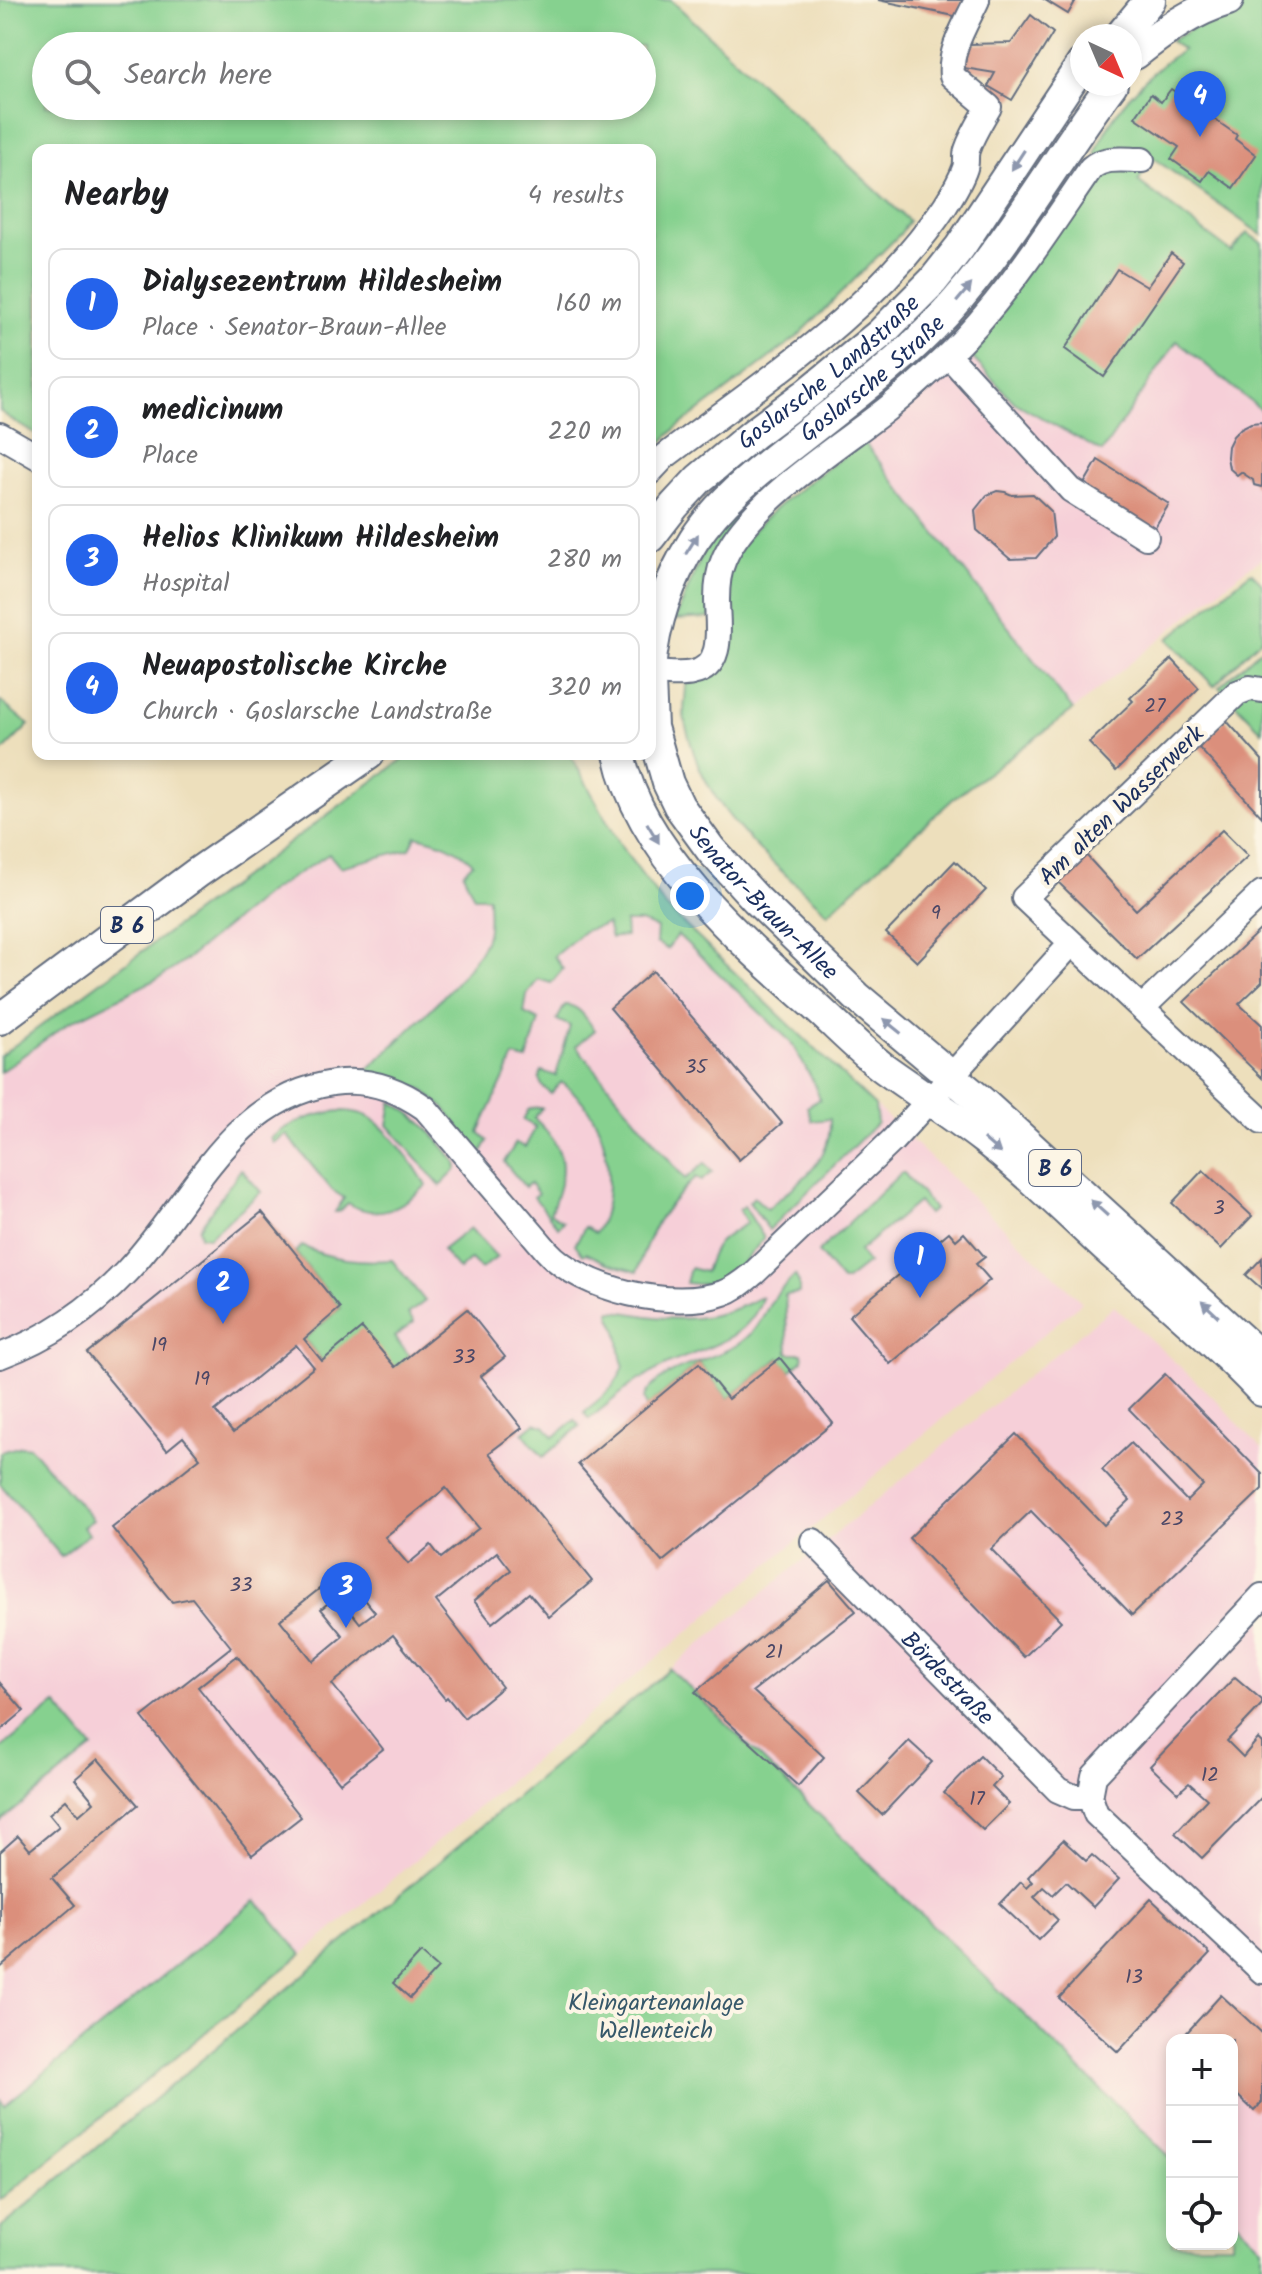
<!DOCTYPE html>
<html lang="en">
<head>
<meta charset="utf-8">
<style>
	body { margin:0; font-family:Kalam,sans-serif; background:#f6f6f6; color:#202124 }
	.controls { position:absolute; right:24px; bottom:24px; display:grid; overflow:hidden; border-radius:16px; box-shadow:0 4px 12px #0003 }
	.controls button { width:72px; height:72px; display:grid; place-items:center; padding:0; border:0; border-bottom:2px solid #e0e0e0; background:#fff; color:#202124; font:40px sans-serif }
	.compass { position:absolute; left:1070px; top:24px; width:72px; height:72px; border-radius:50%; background:#fff; box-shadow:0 4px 12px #0003; rotate:136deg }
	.you { position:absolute; left:690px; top:896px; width:28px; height:28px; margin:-20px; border:6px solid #fff; border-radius:50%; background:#1a73e8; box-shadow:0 0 0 12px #1a73e833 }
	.badge { display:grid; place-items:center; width:52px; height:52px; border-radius:50%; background:#2563eb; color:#fff; font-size:26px; font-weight:700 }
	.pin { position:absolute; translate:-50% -66px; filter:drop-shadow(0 2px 4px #0008) }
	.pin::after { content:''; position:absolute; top:42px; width:28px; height:24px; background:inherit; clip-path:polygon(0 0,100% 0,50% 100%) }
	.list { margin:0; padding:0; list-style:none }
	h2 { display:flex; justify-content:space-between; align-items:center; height:104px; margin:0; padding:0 32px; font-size:34px }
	h2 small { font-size:26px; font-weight:400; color:#757577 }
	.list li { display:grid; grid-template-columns:52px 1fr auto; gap:24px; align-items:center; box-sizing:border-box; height:112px; margin:0 16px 16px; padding:0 16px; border:2px solid #e0e0e0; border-radius:16px }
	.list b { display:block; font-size:30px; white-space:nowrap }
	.list p { margin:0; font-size:26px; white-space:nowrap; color:#757577 }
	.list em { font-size:26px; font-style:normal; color:#757577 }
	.icon { flex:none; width:44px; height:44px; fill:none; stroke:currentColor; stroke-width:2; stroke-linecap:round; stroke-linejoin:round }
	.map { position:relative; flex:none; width:1262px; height:2274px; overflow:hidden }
	.search { position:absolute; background:#fff; box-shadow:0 4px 12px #0003; left:32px; top:32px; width:624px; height:88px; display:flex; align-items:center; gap:20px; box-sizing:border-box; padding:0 28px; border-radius:44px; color:#757577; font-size:30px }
	.panel { position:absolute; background:#fff; box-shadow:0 4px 12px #0003; left:32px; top:144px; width:624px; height:616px; border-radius:16px }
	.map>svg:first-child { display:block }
</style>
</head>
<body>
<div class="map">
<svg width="1262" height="2274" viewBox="0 0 1262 2274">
	<rect width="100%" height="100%" fill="#fcf5e5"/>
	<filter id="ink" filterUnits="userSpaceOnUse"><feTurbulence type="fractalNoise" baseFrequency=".0125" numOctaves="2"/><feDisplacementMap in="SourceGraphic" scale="16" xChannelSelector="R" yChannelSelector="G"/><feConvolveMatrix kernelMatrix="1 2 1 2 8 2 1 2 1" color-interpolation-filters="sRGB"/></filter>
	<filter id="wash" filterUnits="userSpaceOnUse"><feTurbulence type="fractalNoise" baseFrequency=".006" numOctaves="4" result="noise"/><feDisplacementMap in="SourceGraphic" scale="32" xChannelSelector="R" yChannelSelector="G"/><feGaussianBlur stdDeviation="1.8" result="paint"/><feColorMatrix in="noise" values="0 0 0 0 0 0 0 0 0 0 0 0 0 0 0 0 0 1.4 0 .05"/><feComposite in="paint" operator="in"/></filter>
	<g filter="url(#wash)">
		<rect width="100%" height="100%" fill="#eddfbc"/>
		<!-- built -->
		<g fill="#f6cfd8">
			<polygon points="1178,341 1262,411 1262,559 1247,568 1073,710 864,442 964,349"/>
			<polygon points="422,754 570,754 622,848 666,907 1082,1302 303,1954 0,2198 0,1059"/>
			<polygon points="1114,1306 1214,1398 1262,1449 1262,2247 1232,2218 1232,2040 1172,2040 1172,2159 670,1669"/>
		</g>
		<!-- green -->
		<g fill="#86d18f" stroke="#508076" stroke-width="2" fill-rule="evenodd">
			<path d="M0 0H671L909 221 900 234 797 337 675 429 650 454V150H38V435L13 421 0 411ZM46 46H642V106H46Z"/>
			<path d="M1262 0V235L1153 158 1138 181 1231 252 1247 233 1262 243V411L1177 341 1102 452 1014 402 964 349 1091 189 1104 177 1099 158 1096 153C1108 115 1149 70 1183 50L1170 41 1226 10Z"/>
			<polygon points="852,412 856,419 763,492 709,618 675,620 702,555 718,528 738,505"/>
			<path d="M864 442 1073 710 954 798 828 913C775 864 712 817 691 744 689 735 684 724 684 714 684 704 686 694 686 684 696 682 707 681 715 675 730 661 724 618 726 597 727 586 729 572 733 561 748 520 828 468 864 442Z"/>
			<polygon points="1251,572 1262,583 1262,638 1214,686 1168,639"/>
			<polygon points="1260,650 1262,652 1262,731 1219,687"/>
			<polygon points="0,701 29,725 0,754"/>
			<path d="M410 754H570L622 848 666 907 875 1106 877 1123 769 1230 749 1202 754 1197 767 1209C798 1182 831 1165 830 1119L812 1121 807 1107 820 1099 812 1079 790 1041 678 935 667 949 656 943 657 928 640 922H625L626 936 611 938 607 924 584 931 554 956 563 969 551 983 538 979 527 995 524 1013 539 1020 527 1060 514 1057 479 1132 488 1141 480 1155 445 1109 422 1089 366 1071C396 1042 477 972 487 935 490 923 488 908 488 897H474L463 873 473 863C456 847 439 841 416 836L410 849 340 867 329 854 269 892 182 963 161 977 68 1023 0 1072V1056Z"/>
			<path d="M565 1005C580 1005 586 1019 595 1030L576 1046 685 1179 705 1163 712 1172 701 1181 696 1177C663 1209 650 1228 637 1272L607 1263 586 1253 583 1255 575 1244 585 1227 595 1233C605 1218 607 1203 608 1185 609 1142 597 1108 561 1082L551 1094C543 1087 536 1082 542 1071L556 1076 570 1026 557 1020Z"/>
			<path d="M392 1102C421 1117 436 1137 456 1162L457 1169 440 1186 388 1125Z"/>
			<path d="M533 1108H542L534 1118C568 1149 568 1172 550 1213L563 1222 558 1227 534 1197 538 1194 530 1183 525 1187 504 1162 516 1143 525 1147 536 1127 523 1120 528 1110Z"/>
			<path d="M340 1111C348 1111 357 1112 365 1115 384 1123 417 1167 426 1186 403 1206 378 1222 348 1203L339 1212H335L344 1198 332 1190 286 1134 274 1143 271 1138C291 1122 315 1114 340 1111Z"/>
			<polygon points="241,1169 261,1192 209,1237 200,1236 199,1228"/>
			<polygon points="901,1173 904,1173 934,1209 928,1214 918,1202 859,1251 868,1263 845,1281 842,1281 818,1252"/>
			<path d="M744 1206 764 1238C742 1265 724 1290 686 1283L690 1268 705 1272C715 1240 720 1240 747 1223L739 1210Z"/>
			<polygon points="470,1228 497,1257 481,1269 471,1259 459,1270 442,1250"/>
			<path d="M302 1246C331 1260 361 1262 392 1260L425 1301 408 1314 414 1322 394 1337 409 1355 395 1367 322 1361 304 1339 340 1308 295 1252Z"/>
			<path d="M795 1275 799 1283V1293L785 1295 788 1353H802L803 1360 790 1371 779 1358 728 1399 699 1363 647 1407 644 1398C659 1366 712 1362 740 1343 759 1330 762 1315 774 1298 780 1290 788 1282 795 1275Z"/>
			<path d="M761 1297 762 1298C745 1352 680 1348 642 1380L640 1378 589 1419 584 1412C601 1398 616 1388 624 1366 618 1355 621 1343 617 1331 615 1322 610 1319 610 1311 625 1311 640 1316 655 1317 696 1322 725 1316 761 1297Z"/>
			<polygon points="575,1420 580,1426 543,1457 523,1433 535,1423 545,1426 554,1437"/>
			<polygon points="22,1446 30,1447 93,1520 83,1527 89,1534 61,1556 0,1484 0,1452"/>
			<polygon points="670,1669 1172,2159 1172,2244 1232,2244 1232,2218 1262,2247 1262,2274 0,2274 0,2228"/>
			<polygon points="56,1704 93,1748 0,1822 0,1749"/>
			<polygon points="256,1900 302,1954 0,2200 0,2100 5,2105"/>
		</g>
		<g id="blocks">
			<!-- building -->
			<g fill="#db8f7c" fill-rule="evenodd">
				<polygon points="878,0 962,0 959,17"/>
				<polygon points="1045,0 1076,0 1068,14"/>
				<polygon points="1031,15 1053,33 1012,100 988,86 995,73 964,68 969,44 1011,43"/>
				<polygon points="1171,89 1237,135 1235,139 1256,155 1233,188 1209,171 1202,181 1171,159 1179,147 1135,117 1151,94 1161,102"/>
				<polygon points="1171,253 1183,262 1104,377 1065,349 1117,269 1147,287"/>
				<polygon points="1262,422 1262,487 1254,485 1253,480 1241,472 1237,475 1229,468 1227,457 1228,446 1233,436 1241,428 1251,423"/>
				<polygon points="1098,460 1169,504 1152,532 1080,491"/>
				<polygon points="997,491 1005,492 1012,495 1033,494 1051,511 1054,537 1036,558 1010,559 977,530 975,510 987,495"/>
				<polygon points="1172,659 1199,688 1116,771 1089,743 1133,701 1130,698"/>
				<polygon points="1225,719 1262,760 1262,817 1199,748"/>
				<polygon points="1222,830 1248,856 1137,959 1058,882 1086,855 1136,910"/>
				<polygon points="955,861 986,890 917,962 886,933"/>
				<polygon points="1262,928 1262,982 1239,1004 1262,1025 1262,1078 1184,1002"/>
				<polygon points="653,971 782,1123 739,1160 610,1008"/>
				<polygon points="1203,1170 1252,1216 1221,1249 1172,1203"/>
				<path d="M262 1212 340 1308 304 1339 322 1361 362 1328 395 1367 467 1309 505 1357 481 1376 522 1428 489 1453 592 1581 549 1617 529 1593 492 1623 474 1601 511 1570 497 1552 436 1601 502 1687 464 1718 447 1697 445 1699 393 1635 332 1684 383 1749 340 1783 237 1656 198 1687 301 1817 252 1855 142 1717 231 1647 192 1598 172 1602 112 1528 200 1458 183 1437 167 1450 87 1353ZM296 1345 314 1367 233 1433 215 1411ZM446 1488 479 1528 441 1558 431 1545 408 1564 385 1537ZM342 1571 375 1612 360 1623 338 1595 321 1609 343 1636 313 1661 280 1620Z"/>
				<polygon points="949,1232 956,1240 964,1233 985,1257 976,1264 990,1280 890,1364 849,1316"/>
				<polygon points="1262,1258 1262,1289 1246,1275"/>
				<polygon points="780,1358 833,1423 662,1562 578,1464 699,1363 728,1399"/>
				<polygon points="1165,1374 1262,1474 1262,1489 1132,1615 1031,1511 991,1549 1061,1621 1024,1657 909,1538 1016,1434 1104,1525 1130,1500 1102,1470 1131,1443 1187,1501 1203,1485 1129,1409"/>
				<polygon points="829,1580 856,1611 753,1691 824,1757 798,1786 695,1692"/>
				<polygon points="1235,1677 1262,1700 1262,1704 1227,1741 1243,1757 1258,1739 1262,1743 1262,1797 1202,1858 1175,1833 1207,1799 1189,1783 1178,1793 1150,1766"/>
				<polygon points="0,1683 24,1711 0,1731"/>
				<polygon points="909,1741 932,1762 882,1815 859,1793"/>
				<polygon points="980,1756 1001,1777 992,1787 1009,1804 983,1830 944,1793"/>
				<polygon points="98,1759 138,1805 52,1878 75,1905 0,1968 0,1852 18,1836 30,1850 59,1826 49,1814 66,1800 79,1815 94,1802 75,1779"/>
				<polygon points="1063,1840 1086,1861 1092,1855 1119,1879 1093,1907 1066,1882 1053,1895 1044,1887 1034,1897 1058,1920 1038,1940 1000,1904 1021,1882 1027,1888 1033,1882 1028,1877"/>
				<polygon points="1151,1899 1210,1954 1118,2052 1059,1998"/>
				<polygon points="421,1953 438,1968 410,1998 393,1983"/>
				<polygon points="1221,1995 1262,2033 1262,2102 1254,2111 1232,2090 1232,2040 1180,2040"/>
			</g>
		</g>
	</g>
	<g filter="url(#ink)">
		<use href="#blocks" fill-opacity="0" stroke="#646d7f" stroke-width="2"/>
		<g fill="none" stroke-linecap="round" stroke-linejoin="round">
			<defs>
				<g id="minor">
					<polyline points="948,355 1071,490 1146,537"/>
					<polyline points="0,435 38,457"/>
					<path d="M650 472 664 457C763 382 875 311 945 206 952 195 961 180 965 168 967 162 965 156 967 150 972 135 981 121 989 107L952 76C949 49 966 24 977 0"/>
					<path d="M650 673C664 673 679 676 692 673 726 667 717 625 717 600 717 588 719 570 724 559 748 502 839 447 888 408 908 392 928 374 947 356 1004 301 1046 233 1091 168 1105 156 1124 160 1142 160"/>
					<polyline points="1262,690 1250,688 1237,693 1024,898 1262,1121"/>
					<polyline points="1142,1008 1262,893"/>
					<path d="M0 1356C48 1338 91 1309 126 1272 192 1203 229 1099 333 1083 366 1078 398 1089 425 1108L547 1251C582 1290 674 1311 723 1293 735 1289 744 1281 754 1273L893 1140 1071 944"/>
					<path id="s1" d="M813 1541 1058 1790 1074 1797H1090"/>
					<polyline points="1262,1596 1094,1776 1090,1797 1096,1814 1262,1971"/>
				</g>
				<g id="major">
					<polyline points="1120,36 1150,0"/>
					<path d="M1135 54C1164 31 1192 11 1228 0"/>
					<path id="s2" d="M650 537 674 506 699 479 753 434 808 393 880 334 933 281 960 247 1082 64"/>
					<path id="s3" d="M650 670C654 624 669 579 694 540 720 500 757 472 794 443 846 402 900 363 945 314 1009 244 1055 160 1112 84"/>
					<path id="s4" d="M650 681 652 727 668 783 679 806 711 850 756 899 857 997 982 1102 1262 1358"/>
					<path d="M619 754C641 855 743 943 817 1008 839 1028 861 1051 885 1069 917 1092 952 1114 984 1139 1027 1172 1066 1211 1106 1248 1159 1295 1214 1340 1262 1391"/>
					<polyline points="0,1019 197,873 369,754"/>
				</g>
			</defs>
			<!-- minor casing -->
			<use href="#minor" stroke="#646d7f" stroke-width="28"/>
			<!-- major casing -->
			<use href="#major" stroke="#646d7f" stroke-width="34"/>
			<!-- minor -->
			<use href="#minor" stroke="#fff" stroke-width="24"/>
			<!-- major -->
			<use href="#major" stroke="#fff" stroke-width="30"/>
		</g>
		<!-- one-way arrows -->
		<defs><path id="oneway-solid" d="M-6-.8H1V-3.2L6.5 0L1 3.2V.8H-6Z" transform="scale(2)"/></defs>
		<g fill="#8d97ae">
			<use href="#oneway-solid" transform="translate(1018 160) rotate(123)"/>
			<use href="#oneway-solid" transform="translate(964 293) rotate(-50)"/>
			<use href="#oneway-solid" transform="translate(692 544) rotate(-58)"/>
			<use href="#oneway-solid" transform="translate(653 833) rotate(59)"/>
			<use href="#oneway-solid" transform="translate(892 1026) rotate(-141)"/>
			<use href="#oneway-solid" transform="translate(992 1146) rotate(41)"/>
			<use href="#oneway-solid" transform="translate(1099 1208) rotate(-138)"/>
			<use href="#oneway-solid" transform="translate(1210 1309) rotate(-137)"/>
		</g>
	</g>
	<g text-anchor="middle" stroke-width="8" stroke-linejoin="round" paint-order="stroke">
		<!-- number labels -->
		<g font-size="20" fill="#4b4766">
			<text x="1155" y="712">27</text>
			<text x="936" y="919">9</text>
			<text x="696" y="1073">35</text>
			<text x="1219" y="1214">3</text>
			<text x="159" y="1351">19</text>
			<text x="464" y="1363">33</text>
			<text x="202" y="1385">19</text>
			<text x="1172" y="1525">23</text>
			<text x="241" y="1591">33</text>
			<text x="774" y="1658">21</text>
			<text x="1210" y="1781">12</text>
			<text x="977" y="1805">17</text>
			<text x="1134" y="1983">13</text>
		</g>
		<!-- shield labels -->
		<g fill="#fcf5e5" stroke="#5e6a86" stroke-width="2">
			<rect x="101" y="907" width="52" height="36" rx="6"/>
			<rect x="1029" y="1150" width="52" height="36" rx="6"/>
		</g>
		<g font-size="22" font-weight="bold" fill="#1b2f5e">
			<text x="127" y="933">B 6</text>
			<text x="1055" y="1176">B 6</text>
		</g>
		<!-- street labels -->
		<g font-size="24" fill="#1b2f5e" stroke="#fcf5e5">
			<text dy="8" stroke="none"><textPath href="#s2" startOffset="244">Goslarsche Landstraße</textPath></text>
			<text dy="8" stroke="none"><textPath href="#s3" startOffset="380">Goslarsche Straße</textPath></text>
			<text transform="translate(1121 805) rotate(-44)" y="8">Am alten Wasserwerk</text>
			<text dy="8" stroke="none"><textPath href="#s4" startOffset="258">Senator-Braun-Allee</textPath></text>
			<text dy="8" stroke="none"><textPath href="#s1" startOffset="192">Bördestraße</textPath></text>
		</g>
		<!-- park labels -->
		<g font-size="24" fill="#36586a" stroke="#fcf5e5">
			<text x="656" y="2010">Kleingartenanlage<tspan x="656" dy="28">Wellenteich</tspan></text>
		</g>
	</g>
</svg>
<div class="controls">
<button>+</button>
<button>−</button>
<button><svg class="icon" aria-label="locate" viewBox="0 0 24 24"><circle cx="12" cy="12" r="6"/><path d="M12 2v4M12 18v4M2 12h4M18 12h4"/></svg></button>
</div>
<svg class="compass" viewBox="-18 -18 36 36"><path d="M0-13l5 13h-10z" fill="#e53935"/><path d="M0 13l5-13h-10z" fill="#757577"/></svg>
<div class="you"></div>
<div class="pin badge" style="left:920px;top:1298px">1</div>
<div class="pin badge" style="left:223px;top:1324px">2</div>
<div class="pin badge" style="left:346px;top:1628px">3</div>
<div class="pin badge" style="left:1200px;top:137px">4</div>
<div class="search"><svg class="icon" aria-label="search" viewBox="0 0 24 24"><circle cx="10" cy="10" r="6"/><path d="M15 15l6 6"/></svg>Search here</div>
<section class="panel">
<h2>Nearby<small>4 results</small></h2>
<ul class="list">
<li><span class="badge">1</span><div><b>Dialysezentrum Hildesheim</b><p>Place · Senator-Braun-Allee</p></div><em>160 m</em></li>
<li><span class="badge">2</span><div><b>medicinum</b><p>Place</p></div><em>220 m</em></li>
<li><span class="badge">3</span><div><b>Helios Klinikum Hildesheim</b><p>Hospital</p></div><em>280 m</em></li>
<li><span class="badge">4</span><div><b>Neuapostolische Kirche</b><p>Church · Goslarsche Landstraße</p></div><em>320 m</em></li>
</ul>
</section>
</div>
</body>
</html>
